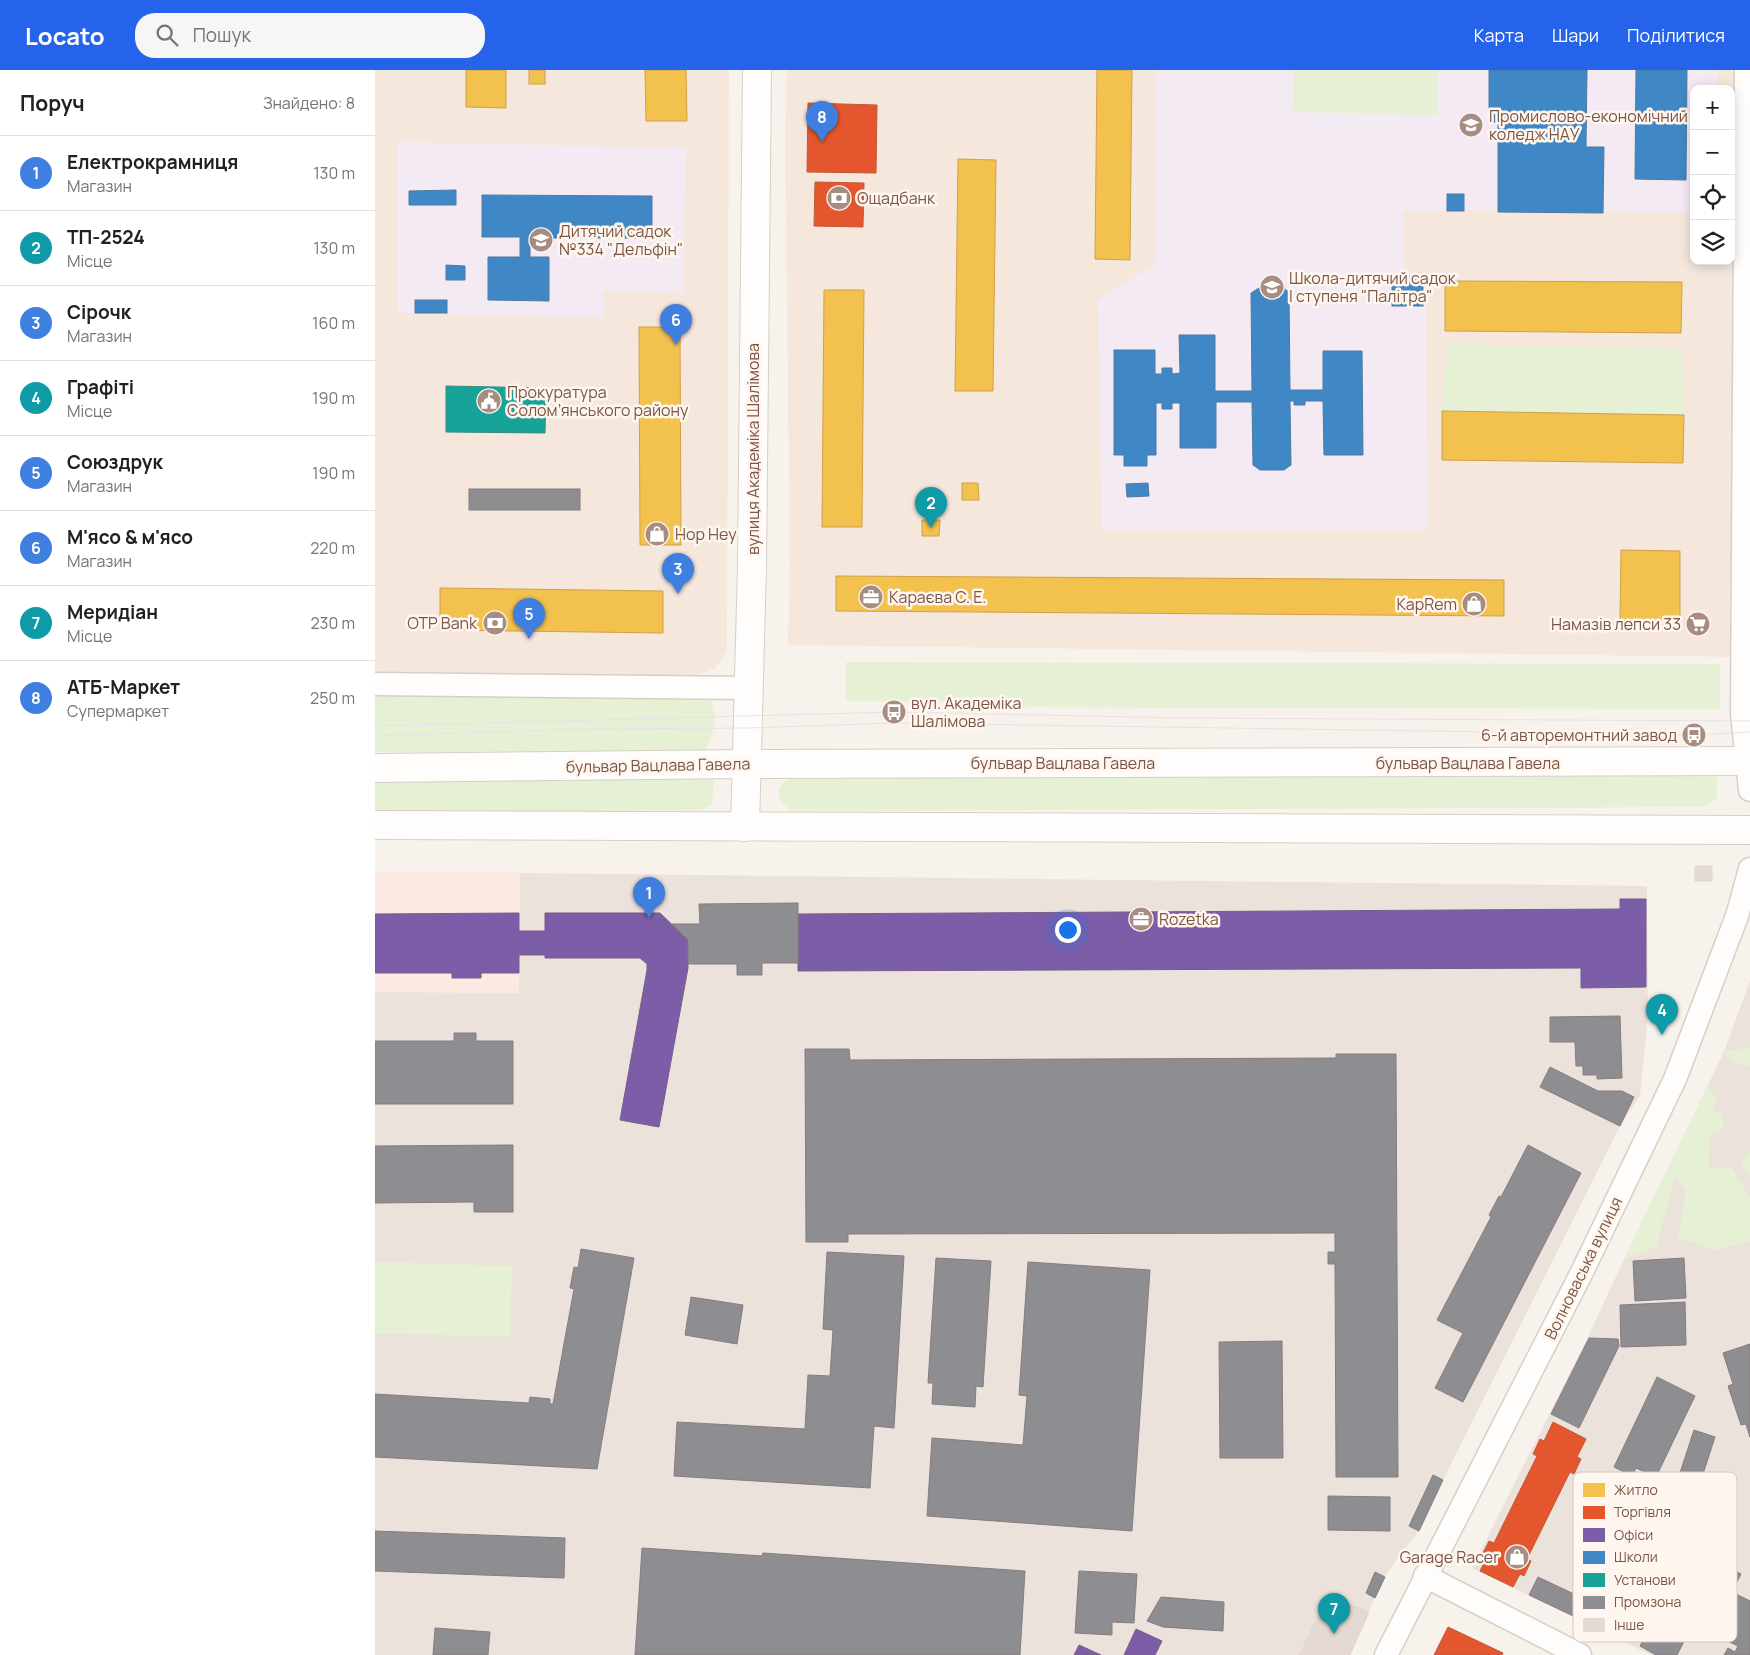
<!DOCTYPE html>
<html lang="uk">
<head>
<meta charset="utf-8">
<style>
	body { margin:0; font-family:Manrope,sans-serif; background:#f6f6f6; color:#202124 }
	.controls { position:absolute; right:15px; top:15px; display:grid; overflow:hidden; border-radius:10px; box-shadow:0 2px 12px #0003 }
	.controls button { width:45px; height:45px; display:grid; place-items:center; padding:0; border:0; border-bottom:1px solid #e0e0e0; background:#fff; color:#202124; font:25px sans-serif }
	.you { position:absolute; left:692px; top:859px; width:18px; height:18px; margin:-12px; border:4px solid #fff; border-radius:50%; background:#1a73e8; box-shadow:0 0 0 8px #1a73e833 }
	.badge { display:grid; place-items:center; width:32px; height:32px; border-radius:50%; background:#2563eb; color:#fff; font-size:16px; font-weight:700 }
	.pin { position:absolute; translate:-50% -41px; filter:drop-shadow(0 1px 2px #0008) }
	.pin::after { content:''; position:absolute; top:26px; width:18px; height:15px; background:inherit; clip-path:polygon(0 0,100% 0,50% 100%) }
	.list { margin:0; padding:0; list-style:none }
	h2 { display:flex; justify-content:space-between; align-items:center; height:65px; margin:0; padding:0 20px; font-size:21px }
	h2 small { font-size:16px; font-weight:400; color:#757577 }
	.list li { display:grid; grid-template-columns:32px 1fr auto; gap:15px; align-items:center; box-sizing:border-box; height:75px; padding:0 20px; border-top:1px solid #e0e0e0 }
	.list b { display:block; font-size:19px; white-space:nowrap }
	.list p { margin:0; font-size:16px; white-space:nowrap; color:#757577 }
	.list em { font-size:16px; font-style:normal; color:#757577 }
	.icon { flex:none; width:28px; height:28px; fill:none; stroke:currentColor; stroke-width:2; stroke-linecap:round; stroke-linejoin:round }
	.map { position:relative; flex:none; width:1375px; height:1585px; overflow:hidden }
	header { display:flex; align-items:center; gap:30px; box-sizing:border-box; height:70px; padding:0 25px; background:#2563eb; color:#fff }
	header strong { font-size:24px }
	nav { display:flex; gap:28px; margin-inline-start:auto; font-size:18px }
	.search { width:350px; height:45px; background:#f6f6f6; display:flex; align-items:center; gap:12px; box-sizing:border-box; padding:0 18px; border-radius:20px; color:#757577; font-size:19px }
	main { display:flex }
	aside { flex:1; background:#fff }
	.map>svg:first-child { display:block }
</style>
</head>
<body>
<header>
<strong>Locato</strong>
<div class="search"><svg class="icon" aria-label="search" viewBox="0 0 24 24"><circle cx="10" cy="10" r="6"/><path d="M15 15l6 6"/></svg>Пошук</div>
<nav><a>Карта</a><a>Шари</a><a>Поділитися</a></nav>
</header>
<main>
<aside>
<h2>Поруч<small>Знайдено: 8</small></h2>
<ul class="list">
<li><span class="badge" style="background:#3f7fe0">1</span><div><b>Електрокрамниця</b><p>Магазин</p></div><em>130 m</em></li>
<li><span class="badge" style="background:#0f9aa8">2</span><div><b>ТП-2524</b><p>Місце</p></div><em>130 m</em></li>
<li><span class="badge" style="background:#3f7fe0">3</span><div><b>Сірочк</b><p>Магазин</p></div><em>160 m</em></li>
<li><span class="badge" style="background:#0f9aa8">4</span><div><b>Графіті</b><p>Місце</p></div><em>190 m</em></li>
<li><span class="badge" style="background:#3f7fe0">5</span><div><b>Союздрук</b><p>Магазин</p></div><em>190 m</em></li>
<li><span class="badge" style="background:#3f7fe0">6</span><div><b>М'ясо &amp; м'ясо</b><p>Магазин</p></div><em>220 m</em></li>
<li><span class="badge" style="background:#0f9aa8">7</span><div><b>Меридіан</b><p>Місце</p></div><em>230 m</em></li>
<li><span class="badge" style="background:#3f7fe0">8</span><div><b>АТБ-Маркет</b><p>Супермаркет</p></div><em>250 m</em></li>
</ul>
</aside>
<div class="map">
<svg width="1375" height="1585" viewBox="0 0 1375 1585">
	<rect width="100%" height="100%" fill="#f8f2ec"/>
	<!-- residential -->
	<g fill="#f5e7dc" fill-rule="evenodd">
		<polygon points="0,0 354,0 352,582 340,599 322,605 0,612"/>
		<path d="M412 0H1367L1364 587 413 575 415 494 410 66ZM1319 19H1356V191H1319Z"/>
	</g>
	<!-- commercial -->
	<polygon fill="#fce9e2" points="0,801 145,803 144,923 0,922"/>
	<!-- industrial -->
	<g fill="#ece2dc">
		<polygon points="145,803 1272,816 1273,945 1265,1026 1245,1056 1068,1410 1044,1461 1020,1492 1010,1507 994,1541 953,1524 923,1585 0,1585 0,922 144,923"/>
		<polygon points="1375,910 1375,1585 1276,1585 1097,1498 1213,1267 1249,1189 1349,982"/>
	</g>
	<!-- education -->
	<g fill="#f4eaf4">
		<polygon points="781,0 1343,0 1342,19 1319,19 1319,143 1096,140 1028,142 1029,203 1050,204 1053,460 727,460 723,230 781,194"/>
		<polygon points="23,72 311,78 308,223 229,221 228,248 23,243"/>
	</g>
	<!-- green -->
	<g fill="#e6f0d5">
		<polygon points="919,0 1063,0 1062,45 918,42"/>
		<polygon points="1072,274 1307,279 1309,345 1067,341"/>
		<polygon points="471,592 1345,594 1345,639 578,637 578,632 471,631"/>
		<path d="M0 622 332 623C345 645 340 659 330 681L0 682Z"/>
		<path d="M1335 695 1342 705V728L1330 737 419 741C399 734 398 711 420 707Z"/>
		<polygon points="328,706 339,712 337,735 327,740 0,743 0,707"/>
		<polygon points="1375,977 1375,996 1356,991 1349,982"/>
		<polygon points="1333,1015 1342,1031 1336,1041 1348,1044 1348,1059 1335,1064 1334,1099 1356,1097 1375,1128 1375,1171 1338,1180 1303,1167 1311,1119 1300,1107 1281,1177 1249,1189"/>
		<polygon points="1375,1081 1375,1103 1366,1095"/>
		<polygon points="0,1192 137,1196 135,1267 0,1263"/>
	</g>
	<!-- homes -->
	<g fill="#f2c14e" stroke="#cea14c">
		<polygon points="91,0 131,0 131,38 91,37"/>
		<rect x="154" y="0" width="16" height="14"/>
		<polygon points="270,0 311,0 312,51 271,51"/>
		<polygon points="722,0 757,0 755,190 720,189"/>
		<polygon points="583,89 621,90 618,321 580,321"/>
		<polygon points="1070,211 1307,212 1306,263 1070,261"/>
		<polygon points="449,220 489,220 487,457 447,457"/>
		<polygon points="264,257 305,257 306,475 265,475"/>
		<polygon points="1067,341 1309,345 1308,393 1067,390"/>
		<polygon points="587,413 603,413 604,430 587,430"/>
		<polygon points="547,450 565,450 564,466 547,466"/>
		<polygon points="1246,480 1305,481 1305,550 1245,550"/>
		<polygon points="461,506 1129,510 1129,546 461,541"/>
		<polygon points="65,518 288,521 288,563 65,560"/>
	</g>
	<!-- shops -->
	<g fill="#e4572e" stroke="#c45736">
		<polygon points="433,33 502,35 501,103 432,102"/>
		<polygon points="440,112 489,113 488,157 439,156"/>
		<polygon points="1178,1352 1211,1369 1202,1387 1206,1389 1199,1404 1195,1402 1152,1489 1156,1491 1149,1506 1145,1504 1138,1517 1105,1501 1112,1487 1107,1485 1114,1471 1119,1473 1162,1386 1158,1384 1165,1369 1169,1371"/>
		<polygon points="1073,1557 1128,1583 1127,1585 1059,1585"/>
	</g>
	<!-- offices -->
	<g fill="#7b5ea7" stroke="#7b5c8a">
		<polygon points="1245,829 1271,829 1271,917 1206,918 1206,898 423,901 423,844 1245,839"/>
		<polygon points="144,843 144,861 170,861 170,843 285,843 313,870 313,898 284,1057 245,1050 272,900 272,894 265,888 170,888 170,885 144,885 144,903 106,903 106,908 77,908 77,903 0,903 0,844"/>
		<polygon points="761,1559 787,1571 780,1585 749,1585"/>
		<polygon points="704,1575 726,1585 699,1585"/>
	</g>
	<!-- schools -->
	<g fill="#3f88c5" stroke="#51799f">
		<polygon points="1114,0 1212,0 1211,77 1229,77 1228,143 1123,142 1123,52 1114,52"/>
		<polygon points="1261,0 1312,0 1311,110 1260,109"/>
		<polygon points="81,120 81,135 34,135 34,121"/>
		<rect x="1072" y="124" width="17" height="17"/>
		<polygon points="107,125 277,126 277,168 155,168 155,187 174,187 174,231 113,230 113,187 145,187 145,167 107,167"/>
		<polygon points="71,195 90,196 90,210 71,210"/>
		<rect x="1017" y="206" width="31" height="30"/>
		<polygon points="884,218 908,218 914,222 915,320 948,320 948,281 987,281 988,385 949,385 948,331 930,331 930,335 919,335 919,331 915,331 916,395 909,400 885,400 878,395 877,332 841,332 841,378 805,378 805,333 797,333 797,339 787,339 787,333 781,333 781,385 772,385 772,396 749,396 749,385 739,385 739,280 780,280 780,304 787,304 787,298 797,298 797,304 805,303 804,265 840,265 840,321 877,321 876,223"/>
		<rect x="40" y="230" width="32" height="13"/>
		<polygon points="773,413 774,426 752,427 751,414"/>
	</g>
	<!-- public -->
	<polygon fill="#17a398" stroke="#358c80" points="71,316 171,318 170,363 71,362"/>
	<!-- industry -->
	<g fill="#8d8d92" stroke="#887c7c">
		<rect x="94" y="419" width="111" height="21"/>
		<polygon points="423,833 423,893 387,893 387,905 362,905 362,894 313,894 313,870 297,854 325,854 324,834"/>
		<polygon points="1245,946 1247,1008 1222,1009 1222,1005 1208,1005 1208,996 1201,996 1200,972 1175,972 1175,947"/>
		<polygon points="79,963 101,963 101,971 138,971 138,1034 0,1034 0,971 79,971"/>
		<polygon points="430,979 474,979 475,990 961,988 961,984 1021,984 1023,1407 961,1407 960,1194 953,1194 953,1182 960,1182 960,1163 473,1164 473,1172 431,1172"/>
		<polygon points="1175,997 1223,1021 1247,1021 1259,1027 1245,1056 1165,1017"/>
		<polygon points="138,1075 138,1142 99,1142 99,1132 0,1133 0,1076"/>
		<polygon points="1153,1075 1206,1103 1088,1332 1060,1318 1088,1263 1062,1250 1116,1147 1114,1145 1124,1126 1126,1127"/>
		<polygon points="206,1179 259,1188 222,1399 0,1387 0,1324 154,1333 155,1327 175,1329 175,1334 178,1334 199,1219 195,1218 199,1197 203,1198"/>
		<polygon points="452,1182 529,1186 519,1358 499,1356 495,1418 299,1406 302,1352 430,1359 433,1305 455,1306 458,1260 448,1259"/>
		<polygon points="561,1188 616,1191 608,1317 601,1316 600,1337 557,1334 558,1313 553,1313"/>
		<polygon points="1309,1188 1311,1228 1260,1231 1258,1191"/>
		<polygon points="653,1192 775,1200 757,1461 552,1446 557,1368 648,1375 652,1326 644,1325"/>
		<polygon points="316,1227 368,1235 362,1274 310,1265"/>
		<polygon points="1310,1232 1311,1275 1246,1277 1245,1235"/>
		<polygon points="1214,1268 1243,1269 1244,1276 1204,1358 1176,1344"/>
		<polygon points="907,1271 908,1388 845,1388 844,1272"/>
		<polygon points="1375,1274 1375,1367 1371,1354 1366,1355 1353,1316 1358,1314 1348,1283"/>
		<polygon points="1282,1307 1320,1326 1281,1407 1261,1398 1257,1406 1239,1397"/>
		<polygon points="1319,1360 1340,1367 1306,1472 1284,1465 1294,1431 1282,1427 1289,1408 1302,1412"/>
		<polygon points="1058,1405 1068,1410 1044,1461 1034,1456"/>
		<polygon points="953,1426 1015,1427 1015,1461 953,1460"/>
		<polygon points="0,1461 190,1468 189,1508 0,1501"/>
		<polygon points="267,1478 387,1486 388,1483 650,1501 645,1585 260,1585"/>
		<polygon points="1339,1490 1366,1504 1357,1522 1375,1531 1375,1585 1349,1585 1353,1578 1360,1582 1363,1576 1318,1554 1302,1585 1281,1585 1265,1576 1293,1520 1310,1529 1320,1510 1332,1516 1335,1509 1330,1507"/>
		<polygon points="704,1501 762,1504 759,1553 737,1552 737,1565 700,1563"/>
		<polygon points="1000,1502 1010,1507 1000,1528 991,1523"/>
		<polygon points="1163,1507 1260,1553 1251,1571 1154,1525"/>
		<polygon points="786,1527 849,1532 848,1561 788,1557 772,1551"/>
		<polygon points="60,1558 115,1562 113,1585 58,1585"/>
	</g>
	<!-- building -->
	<g fill="#e5dad3" stroke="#e3d5cd">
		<rect x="1320" y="796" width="17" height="15"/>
		<polygon points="953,1525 994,1542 975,1585 924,1585"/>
		<polygon points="969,1533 988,1541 968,1585 946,1585"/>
	</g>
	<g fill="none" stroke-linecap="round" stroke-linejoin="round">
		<defs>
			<g id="minor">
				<polyline points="1371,0 1367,643 1375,720"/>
				<polyline points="0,614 374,618"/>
				<polyline points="1050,1506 1205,1585"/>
				<polyline points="1011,1585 1207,1202 1300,1009 1362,846 1375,799"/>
			</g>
			<polyline id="tertiary" points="370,757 377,496 382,0"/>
			<g id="secondary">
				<polyline points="0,698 372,694 1375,691"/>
				<polyline points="0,755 1375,760"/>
			</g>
		</defs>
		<!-- minor casing -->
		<use href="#minor" stroke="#d8cec8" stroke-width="25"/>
		<!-- tertiary casing -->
		<use href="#tertiary" stroke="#d8cec8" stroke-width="30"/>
		<!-- secondary casing -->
		<use href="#secondary" stroke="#d8cec7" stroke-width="30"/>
		<!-- minor -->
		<use href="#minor" stroke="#fefdfc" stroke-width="22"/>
		<!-- tertiary -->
		<use href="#tertiary" stroke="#fefdfc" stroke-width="28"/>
		<!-- secondary -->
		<use href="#secondary" stroke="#fefdfc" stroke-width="28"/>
		<!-- tram -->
		<g stroke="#e5e2e6" stroke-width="1">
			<polyline points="0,656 519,642 806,648 1375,651"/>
			<polyline points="0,666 205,659 373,658 519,653 1319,665 1375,662"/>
		</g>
	</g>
	<!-- icons -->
	<defs>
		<symbol id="university-disc" viewBox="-11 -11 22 22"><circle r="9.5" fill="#a78d81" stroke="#fff7ef"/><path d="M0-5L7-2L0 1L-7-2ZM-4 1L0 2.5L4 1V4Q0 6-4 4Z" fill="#fff"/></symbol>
		<symbol id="bank-disc" viewBox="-11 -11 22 22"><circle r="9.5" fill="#a78d81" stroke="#fff7ef"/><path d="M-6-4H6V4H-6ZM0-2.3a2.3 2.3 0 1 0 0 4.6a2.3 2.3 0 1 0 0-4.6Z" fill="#fff"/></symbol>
		<symbol id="school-disc" viewBox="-11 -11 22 22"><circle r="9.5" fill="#a78d81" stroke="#fff7ef"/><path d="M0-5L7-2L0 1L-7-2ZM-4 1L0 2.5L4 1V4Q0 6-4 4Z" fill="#fff"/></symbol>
		<symbol id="civic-disc" viewBox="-11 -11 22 22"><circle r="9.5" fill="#a78d81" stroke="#fff7ef"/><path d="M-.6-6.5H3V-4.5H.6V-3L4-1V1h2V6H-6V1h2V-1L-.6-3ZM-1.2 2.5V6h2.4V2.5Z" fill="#fff"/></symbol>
		<symbol id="shop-disc" viewBox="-11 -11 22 22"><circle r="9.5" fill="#a78d81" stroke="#fff7ef"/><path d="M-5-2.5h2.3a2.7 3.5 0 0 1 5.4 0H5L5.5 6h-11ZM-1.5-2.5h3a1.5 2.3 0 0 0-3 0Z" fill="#fff"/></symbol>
		<symbol id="office-disc" viewBox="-11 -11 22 22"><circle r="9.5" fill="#a78d81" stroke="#fff7ef"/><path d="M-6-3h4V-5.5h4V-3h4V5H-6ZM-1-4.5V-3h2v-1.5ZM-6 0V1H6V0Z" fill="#fff"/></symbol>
		<symbol id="supermarket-disc" viewBox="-11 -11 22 22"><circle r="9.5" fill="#a78d81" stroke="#fff7ef"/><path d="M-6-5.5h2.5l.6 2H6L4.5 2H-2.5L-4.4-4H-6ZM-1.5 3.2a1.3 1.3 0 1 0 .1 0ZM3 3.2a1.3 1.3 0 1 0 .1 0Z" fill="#fff"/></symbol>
		<symbol id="bus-disc" viewBox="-11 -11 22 22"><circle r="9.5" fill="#a78d81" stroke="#fff7ef"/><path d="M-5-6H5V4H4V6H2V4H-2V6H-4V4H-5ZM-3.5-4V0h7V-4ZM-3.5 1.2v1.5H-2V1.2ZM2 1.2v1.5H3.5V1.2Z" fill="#fff"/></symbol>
	</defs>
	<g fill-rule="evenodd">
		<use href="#university-disc" x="1082" y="41" width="28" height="28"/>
		<use href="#bank-disc" x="450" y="114" width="28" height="28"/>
		<use href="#school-disc" x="152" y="156" width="28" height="28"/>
		<use href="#school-disc" x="883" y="203" width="28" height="28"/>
		<use href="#civic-disc" x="100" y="317" width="28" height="28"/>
		<use href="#shop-disc" x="268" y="450" width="28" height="28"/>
		<use href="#office-disc" x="482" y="513" width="28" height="28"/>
		<use href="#shop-disc" x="1085" y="520" width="28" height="28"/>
		<use href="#bank-disc" x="106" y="539" width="28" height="28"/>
		<use href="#supermarket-disc" x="1309" y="540" width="28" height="28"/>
		<use href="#bus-disc" x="505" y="628" width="28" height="28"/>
		<use href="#bus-disc" x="1305" y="651" width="28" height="28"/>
		<use href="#office-disc" x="752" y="835" width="28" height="28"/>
		<use href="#shop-disc" x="1128" y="1473" width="28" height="28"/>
	</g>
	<g text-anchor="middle" stroke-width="5" stroke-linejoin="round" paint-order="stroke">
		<!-- poi labels -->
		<g font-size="16" fill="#7b5647" stroke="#fff7ef" text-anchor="start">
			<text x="1114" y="52">Промислово-економічний<tspan x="1114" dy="18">коледж НАУ</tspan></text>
			<text x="482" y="134">Ощадбанк</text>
			<text x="184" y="167">Дитячий садок<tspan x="184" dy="18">№334 "Дельфін"</tspan></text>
			<text x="914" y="214">Школа-дитячий садок<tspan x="914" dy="18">І ступеня "Палітра"</tspan></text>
			<text x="132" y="328">Прокуратура<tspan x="132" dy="18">Солом’янського району</tspan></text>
			<text x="300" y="470">Hop Hey</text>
			<text x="514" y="533">Караєва С. Е.</text>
			<text x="1082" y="540" text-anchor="end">KapRem</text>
			<text x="102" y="559" text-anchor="end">OTP Bank</text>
			<text x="1306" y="560" text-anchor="end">Намазів лепси 33</text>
			<text x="536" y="639">вул. Академіка<tspan x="536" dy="18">Шалімова</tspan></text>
			<text x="1302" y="671" text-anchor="end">6-й авторемонтний завод</text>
			<text x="784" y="855">Rozetka</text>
			<text x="1124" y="1493" text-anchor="end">Garage Racer</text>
		</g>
		<!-- street labels -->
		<g font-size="16" fill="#7b5647" stroke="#fff7ef">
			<text transform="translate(378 379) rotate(-90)" y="6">вулиця Академіка Шалімова</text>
			<text x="688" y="699">бульвар Вацлава Гавела</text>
			<text x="1093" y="699">бульвар Вацлава Гавела</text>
			<text transform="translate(283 695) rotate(-1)" y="6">бульвар Вацлава Гавела</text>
			<text transform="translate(1208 1198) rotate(-64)" y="6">Волноваська вулиця</text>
		</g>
	</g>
	<!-- legend -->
	<rect x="1198" y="1402" width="164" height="170" rx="8" fill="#fff7ef" stroke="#d7c7bd" stroke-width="1"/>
	<rect x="1208" y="1413" width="22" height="14" fill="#f2c14e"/>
	<rect x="1208" y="1436" width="22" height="13" fill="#e4572e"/>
	<rect x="1208" y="1458" width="22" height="14" fill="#7b5ea7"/>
	<rect x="1208" y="1481" width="22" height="13" fill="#3f88c5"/>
	<rect x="1208" y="1503" width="22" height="14" fill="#17a398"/>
	<rect x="1208" y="1526" width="22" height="13" fill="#8d8d92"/>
	<rect x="1208" y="1548" width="22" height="14" fill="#e5dad3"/>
	<g font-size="14" fill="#7b5647">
		<text x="1239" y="1425">Житло</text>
		<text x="1239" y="1447">Торгівля</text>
		<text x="1239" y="1470">Офіси</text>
		<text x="1239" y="1492">Школи</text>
		<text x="1239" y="1515">Установи</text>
		<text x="1239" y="1537">Промзона</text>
		<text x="1239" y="1560">Інше</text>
	</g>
</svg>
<div class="controls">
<button>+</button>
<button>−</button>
<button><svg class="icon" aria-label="locate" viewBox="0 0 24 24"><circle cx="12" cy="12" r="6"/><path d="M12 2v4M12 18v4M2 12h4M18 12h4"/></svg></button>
<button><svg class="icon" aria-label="layers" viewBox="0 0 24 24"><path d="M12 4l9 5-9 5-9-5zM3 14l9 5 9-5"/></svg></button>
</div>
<div class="you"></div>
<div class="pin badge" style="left:274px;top:848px;background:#3f7fe0">1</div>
<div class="pin badge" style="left:556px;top:458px;background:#0f9aa8">2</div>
<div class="pin badge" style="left:303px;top:524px;background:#3f7fe0">3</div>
<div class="pin badge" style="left:1287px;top:965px;background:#0f9aa8">4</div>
<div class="pin badge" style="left:154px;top:569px;background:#3f7fe0">5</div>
<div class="pin badge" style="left:301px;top:275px;background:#3f7fe0">6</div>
<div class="pin badge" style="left:959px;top:1564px;background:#0f9aa8">7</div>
<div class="pin badge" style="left:447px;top:72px;background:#3f7fe0">8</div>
</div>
</main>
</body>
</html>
